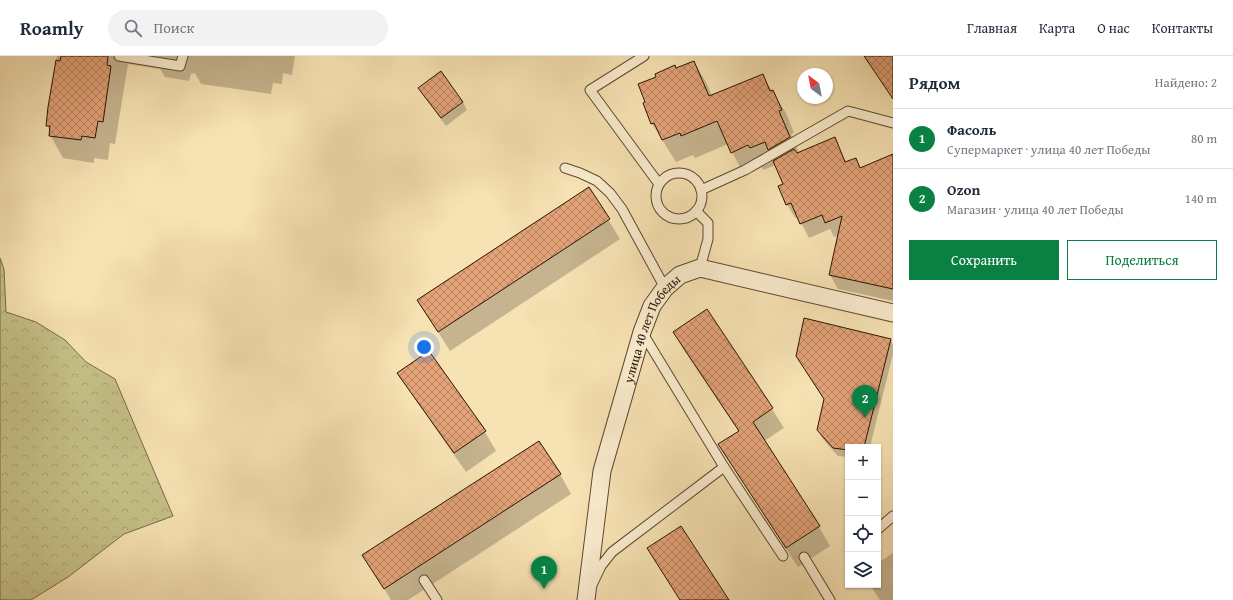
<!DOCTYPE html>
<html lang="ru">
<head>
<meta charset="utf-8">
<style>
	body { margin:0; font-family:"Gentium Book Plus",serif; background:#f2f2f3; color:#1f2937 }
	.controls { position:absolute; right:12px; bottom:12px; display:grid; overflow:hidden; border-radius:0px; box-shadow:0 1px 3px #0004 }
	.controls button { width:36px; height:36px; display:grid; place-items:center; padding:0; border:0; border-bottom:1px solid #e0e1e3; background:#fff; color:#1f2937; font:20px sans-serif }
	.compass { position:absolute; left:797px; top:12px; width:36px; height:36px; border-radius:50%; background:#fff; box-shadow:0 1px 3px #0004; rotate:328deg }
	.you { position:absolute; left:424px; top:291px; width:14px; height:14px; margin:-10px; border:3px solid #fff; border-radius:50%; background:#1a73e8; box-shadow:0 0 0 6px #1a73e833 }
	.badge { display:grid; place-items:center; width:26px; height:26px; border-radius:50%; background:#0b8043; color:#fff; font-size:13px; font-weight:700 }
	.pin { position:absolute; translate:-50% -33px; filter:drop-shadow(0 1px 2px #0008) }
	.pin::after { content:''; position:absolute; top:21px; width:14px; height:12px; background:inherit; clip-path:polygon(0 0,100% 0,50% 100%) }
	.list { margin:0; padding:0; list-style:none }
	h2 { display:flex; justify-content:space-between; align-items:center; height:52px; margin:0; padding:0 16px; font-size:17px }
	h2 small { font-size:13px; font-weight:400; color:#747a83 }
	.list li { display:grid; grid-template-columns:26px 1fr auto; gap:12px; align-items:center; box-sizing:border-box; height:60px; padding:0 16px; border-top:1px solid #e0e1e3 }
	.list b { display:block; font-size:15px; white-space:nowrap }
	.list p { margin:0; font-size:13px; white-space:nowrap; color:#747a83 }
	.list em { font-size:13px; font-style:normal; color:#747a83 }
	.actions { display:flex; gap:8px; padding:12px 16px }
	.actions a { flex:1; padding:9px 0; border:1px solid #0b8043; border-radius:0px; text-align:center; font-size:14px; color:#0b8043 }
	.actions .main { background:#0b8043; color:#fff }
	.icon { flex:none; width:22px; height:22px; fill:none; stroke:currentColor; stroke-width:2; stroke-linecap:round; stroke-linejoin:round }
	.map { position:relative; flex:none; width:893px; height:544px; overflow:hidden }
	header { display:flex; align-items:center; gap:24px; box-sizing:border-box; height:56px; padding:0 20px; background:#fff; border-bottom:1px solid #e0e1e3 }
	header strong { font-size:19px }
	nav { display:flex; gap:22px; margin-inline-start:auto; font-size:14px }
	.search { width:280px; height:36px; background:#f2f2f3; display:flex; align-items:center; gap:10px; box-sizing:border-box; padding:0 14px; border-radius:22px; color:#747a83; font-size:15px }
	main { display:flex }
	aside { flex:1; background:#fff }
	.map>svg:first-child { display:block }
</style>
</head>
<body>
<header>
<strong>Roamly</strong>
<div class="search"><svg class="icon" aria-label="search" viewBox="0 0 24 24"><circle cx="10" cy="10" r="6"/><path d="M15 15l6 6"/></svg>Поиск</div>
<nav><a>Главная</a><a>Карта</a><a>О нас</a><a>Контакты</a></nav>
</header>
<main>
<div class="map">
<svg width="893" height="544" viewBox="0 0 893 544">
	<defs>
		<pattern id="forest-crowns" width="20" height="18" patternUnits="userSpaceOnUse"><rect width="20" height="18" fill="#c5c087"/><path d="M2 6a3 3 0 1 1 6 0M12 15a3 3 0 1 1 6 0" fill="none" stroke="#a9a473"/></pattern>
		<pattern id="building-cross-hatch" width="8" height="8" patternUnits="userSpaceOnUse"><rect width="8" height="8" fill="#e3a278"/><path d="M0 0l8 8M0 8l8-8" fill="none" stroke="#b88360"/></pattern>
	</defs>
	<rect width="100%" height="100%" fill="#f7e2b3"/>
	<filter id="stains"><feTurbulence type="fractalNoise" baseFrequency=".005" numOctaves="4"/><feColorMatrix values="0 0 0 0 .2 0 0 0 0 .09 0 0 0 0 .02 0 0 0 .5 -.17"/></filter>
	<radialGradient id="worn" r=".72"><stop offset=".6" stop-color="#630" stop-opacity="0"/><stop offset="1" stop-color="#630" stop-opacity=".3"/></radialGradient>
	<!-- forest -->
	<polygon fill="url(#forest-crowns)" stroke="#766b44" points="0,202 4,213 6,256 36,266 65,284 86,306 115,323 173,460 124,478 68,521 31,544 0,544"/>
	<!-- shadow -->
	<g fill="#0003">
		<polygon points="57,0 295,0 292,19 283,17 282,28 273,27 271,38 201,28 195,17 191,18 189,25 165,21 160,13 128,8 115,88 110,87 108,104 94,102 94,107 63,102 50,79 50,76 47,69"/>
		<polygon points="694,6 707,28 712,40 762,19 786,57 794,77 791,78 799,97 834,82 847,107 855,103 861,113 893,99 893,245 838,233 830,219 839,179 834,181 830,173 809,182 798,161 795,162 787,148 784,128 776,109 763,114 762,111 744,119 728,88 695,102 693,99 676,106 652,68 644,48 676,13"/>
		<polygon points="419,32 463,46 467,54 446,70"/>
		<polygon points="589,132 620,183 450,295 418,244"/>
		<polygon points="707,255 772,353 784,372 764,385 819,471 830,490 798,511 731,408 720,388 739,376 685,296 674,277"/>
		<polygon points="890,283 893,289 893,298 870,391 848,391 848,401 838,400 822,382 818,373 824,344"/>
		<polygon points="399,317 485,376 496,395 466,416 410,336"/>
		<polygon points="560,418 571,438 408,544 391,544 364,500"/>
		<polygon points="893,497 893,544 880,544 870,529 878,529 878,507"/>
	</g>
	<!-- building -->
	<g fill="url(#building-cross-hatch)" stroke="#281602">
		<polygon points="61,0 108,0 107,9 111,10 103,66 98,65 95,82 82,80 81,84 49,80 50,70 46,70 48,51 56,4 60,5"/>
		<polygon points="864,0 893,0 893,43"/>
		<polygon points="694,5 709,40 763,18 770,35 773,34 782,54 779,55 790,81 768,94 765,86 750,92 748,89 731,97 717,65 681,80 680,77 662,84 654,67 651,68 643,47 645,46 638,28 656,21 655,18 675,9 676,12"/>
		<polygon points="441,15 463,46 441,62 418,32"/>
		<polygon points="835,81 845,106 856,102 860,112 893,98 893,233 829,219 842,160 825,167 822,159 800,168 791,147 786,149 778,130 783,128 773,105 794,93 797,97"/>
		<polygon points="589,131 610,163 438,276 417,244"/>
		<polygon points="707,253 773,352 753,366 820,470 786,492 718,388 739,375 673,276"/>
		<polygon points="804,262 891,283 864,391 848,391 848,394 833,392 817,374 824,343 796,300"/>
		<polygon points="429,295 486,375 454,397 397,317"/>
		<polygon points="539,385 561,418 384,533 362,499"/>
		<polygon points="681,470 729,544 680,544 647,492"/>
	</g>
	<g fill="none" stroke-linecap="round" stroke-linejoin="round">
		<defs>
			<g id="service">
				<polyline points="119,0 180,10 183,0"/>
				<polyline points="644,0 590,34 659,128"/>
				<polyline points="565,112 580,117 597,125 610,137 622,153 665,232"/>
				<circle cx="679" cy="140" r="23"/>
				<polyline points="701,134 745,114 848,55 893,67"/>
				<polyline points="696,155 708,167 708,183 700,212"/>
				<polyline points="642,276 724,411"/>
				<polyline points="878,473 893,460"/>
				<polyline points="804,501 830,544"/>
				<polyline points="424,524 437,544"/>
				<polyline points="593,527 601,510 612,496 724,411 783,500"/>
			</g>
			<g id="minor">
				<path id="s1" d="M586 544 602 415 642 276 652 250 665 232 680 219 700 212 893 257"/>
			</g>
		</defs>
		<!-- service casing -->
		<use href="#service" stroke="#5c492e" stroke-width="11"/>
		<!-- minor casing -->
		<use href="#minor" stroke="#5c492e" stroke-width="19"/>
		<!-- service -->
		<use href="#service" stroke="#faecce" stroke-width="9"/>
		<!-- minor -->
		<use href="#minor" stroke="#faecce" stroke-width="17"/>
	</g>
	<g text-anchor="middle" stroke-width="3.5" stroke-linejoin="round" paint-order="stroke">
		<!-- street labels -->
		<g font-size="13" fill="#281602" stroke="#faecce">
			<text dy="5" stroke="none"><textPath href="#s1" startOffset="282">улица 40 лет Победы</textPath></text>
		</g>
	</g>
	<rect width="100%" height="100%" filter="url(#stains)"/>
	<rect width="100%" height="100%" fill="url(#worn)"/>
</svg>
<div class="controls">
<button>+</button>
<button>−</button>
<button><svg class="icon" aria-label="locate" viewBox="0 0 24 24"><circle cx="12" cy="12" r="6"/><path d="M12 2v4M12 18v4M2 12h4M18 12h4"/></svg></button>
<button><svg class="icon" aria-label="layers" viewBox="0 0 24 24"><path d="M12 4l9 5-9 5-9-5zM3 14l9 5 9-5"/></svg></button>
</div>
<svg class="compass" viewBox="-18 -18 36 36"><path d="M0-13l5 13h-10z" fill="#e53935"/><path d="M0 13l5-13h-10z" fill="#747a83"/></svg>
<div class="you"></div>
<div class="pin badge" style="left:544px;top:533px">1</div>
<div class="pin badge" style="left:865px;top:362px">2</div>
</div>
<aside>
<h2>Рядом<small>Найдено: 2</small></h2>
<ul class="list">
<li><span class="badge">1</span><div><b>Фасоль</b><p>Супермаркет · улица 40 лет Победы</p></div><em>80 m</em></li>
<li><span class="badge">2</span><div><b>Ozon</b><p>Магазин · улица 40 лет Победы</p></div><em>140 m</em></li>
</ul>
<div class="actions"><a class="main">Сохранить</a><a>Поделиться</a></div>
</aside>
</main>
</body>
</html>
